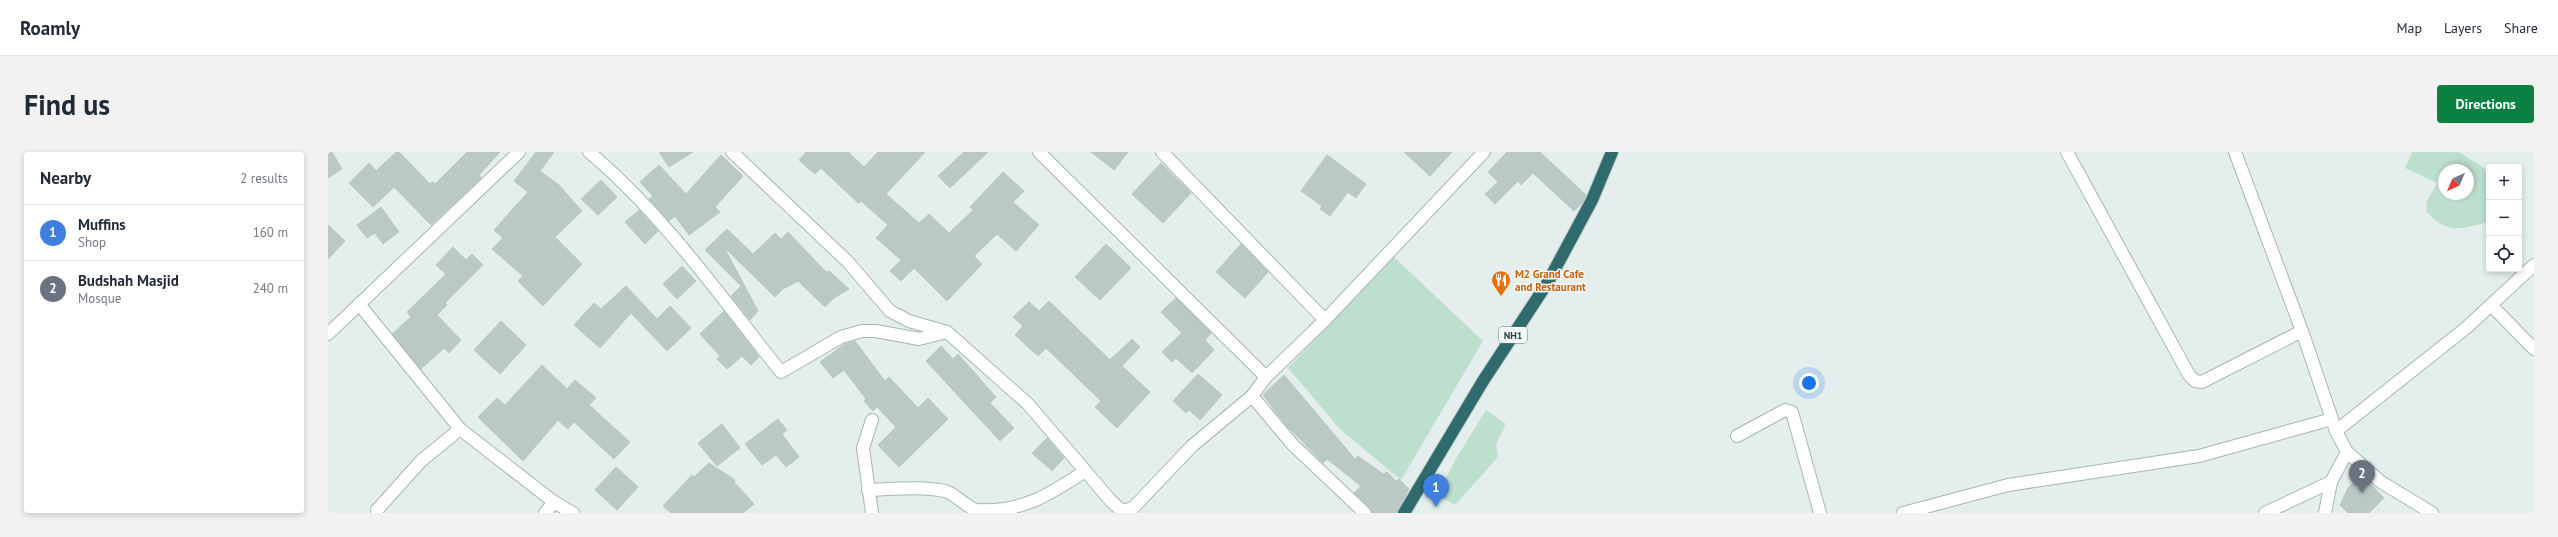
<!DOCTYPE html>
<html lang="en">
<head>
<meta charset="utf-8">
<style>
	body { margin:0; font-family:"PT Sans",sans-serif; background:#f2f2f3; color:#1f2937 }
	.controls { position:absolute; right:12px; top:12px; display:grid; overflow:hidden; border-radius:4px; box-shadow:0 2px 6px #0003 }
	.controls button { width:36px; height:36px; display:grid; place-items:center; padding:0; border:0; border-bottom:1px solid #e0e1e3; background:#fff; color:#1f2937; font:20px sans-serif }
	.compass { position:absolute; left:2110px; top:12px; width:36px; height:36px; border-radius:50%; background:#fff; box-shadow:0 2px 6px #0003; rotate:224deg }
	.you { position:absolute; left:1481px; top:231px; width:14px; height:14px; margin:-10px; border:3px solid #fff; border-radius:50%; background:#1a73e8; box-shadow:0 0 0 6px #1a73e833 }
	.badge { display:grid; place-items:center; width:26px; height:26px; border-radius:50%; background:#0b8043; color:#fff; font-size:13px; font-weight:700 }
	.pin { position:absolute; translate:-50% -33px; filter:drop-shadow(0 1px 2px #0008) }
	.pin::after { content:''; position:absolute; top:21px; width:14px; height:12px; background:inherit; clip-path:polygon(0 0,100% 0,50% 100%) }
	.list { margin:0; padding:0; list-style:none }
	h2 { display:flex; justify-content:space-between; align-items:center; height:52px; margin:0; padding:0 16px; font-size:17px }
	h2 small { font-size:13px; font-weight:400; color:#747a83 }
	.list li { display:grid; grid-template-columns:26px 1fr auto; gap:12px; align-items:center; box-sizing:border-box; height:56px; padding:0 16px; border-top:1px solid #e0e1e3 }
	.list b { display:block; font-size:15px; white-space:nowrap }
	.list p { margin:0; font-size:13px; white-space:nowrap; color:#747a83 }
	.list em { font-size:13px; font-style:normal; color:#747a83 }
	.icon { flex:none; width:22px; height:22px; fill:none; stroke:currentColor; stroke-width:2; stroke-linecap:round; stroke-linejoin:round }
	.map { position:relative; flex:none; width:2206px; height:361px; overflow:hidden; border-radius:4px }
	header { display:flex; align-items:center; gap:24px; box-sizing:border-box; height:56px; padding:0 20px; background:#fff; border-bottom:1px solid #e0e1e3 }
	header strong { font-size:19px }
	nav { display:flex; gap:22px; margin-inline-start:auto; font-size:14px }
	.intro { display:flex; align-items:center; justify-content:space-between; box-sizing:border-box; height:96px; padding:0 24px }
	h1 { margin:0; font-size:28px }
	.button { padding:10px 18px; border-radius:4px; background:#0b8043; color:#fff; font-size:14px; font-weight:700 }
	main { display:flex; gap:24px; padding:0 24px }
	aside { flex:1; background:#fff; border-radius:4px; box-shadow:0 2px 6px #0003 }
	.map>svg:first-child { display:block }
</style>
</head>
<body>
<header>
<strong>Roamly</strong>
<nav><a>Map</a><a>Layers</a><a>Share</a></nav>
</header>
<div class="intro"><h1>Find us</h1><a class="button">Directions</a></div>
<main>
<aside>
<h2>Nearby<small>2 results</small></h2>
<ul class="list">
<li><span class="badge" style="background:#3f7fe0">1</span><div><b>Muffins</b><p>Shop</p></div><em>160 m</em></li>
<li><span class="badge" style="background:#6b7280">2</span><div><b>Budshah Masjid</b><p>Mosque</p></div><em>240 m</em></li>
</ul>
</aside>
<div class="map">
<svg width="2206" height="361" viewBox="0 0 2206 361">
	<rect width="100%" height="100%" fill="#e4eeec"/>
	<!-- green -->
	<g fill="#bddfce" fill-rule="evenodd">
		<path d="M2084 0H2131L2156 16 2161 26 2160 70C2133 77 2118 83 2098 59L2099 49 2109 31 2077 16ZM2116 18H2140V42H2116Z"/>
		<polygon points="1066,105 1155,189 1073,328 1012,277 960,216"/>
		<polygon points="1158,258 1178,272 1168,292 1170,305 1127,353 1109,343 1129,305"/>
	</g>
	<!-- building -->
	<g fill="#bac9c6" stroke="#b7c8c5">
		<polygon points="0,0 4,0 14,17 0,26"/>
		<polygon points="68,0 71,0 102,32 105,30 107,32 139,0 172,0 151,23 153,26 103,73 66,35 45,55 21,31 41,11 48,19"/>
		<polygon points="208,0 226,0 212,19 231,33 254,59 227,85 254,112 215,154 190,129 195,124 164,97 175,86 166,78 200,40 186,29"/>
		<polygon points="331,0 365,0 341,15"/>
		<polygon points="478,0 520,0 536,15 550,0 597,0 558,42 591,71 601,62 621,81 645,58 642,55 675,20 696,39 685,50 711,73 688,99 669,82 646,104 654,112 619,149 586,116 573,129 562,119 573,108 548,86 560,73 533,49 530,51 493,16 487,22 471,8"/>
		<polygon points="636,0 660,0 622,36 610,24"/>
		<polygon points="763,0 800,0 786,18"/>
		<polygon points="1076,0 1124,0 1102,24"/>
		<polygon points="1179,0 1212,0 1258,43 1255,50 1246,59 1205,21 1193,33 1190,29 1167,52 1157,42 1170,30 1160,20"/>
		<polygon points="393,3 415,24 387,55 392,60 361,83 347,64 341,69 321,47 325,44 312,30 331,13 358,42"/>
		<polygon points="999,3 1038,32 1028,46 1020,40 1002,64 992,57 994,54 973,39"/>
		<polygon points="833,11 863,41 835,71 804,42"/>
		<polygon points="273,28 289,45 270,63 253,47"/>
		<polygon points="53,55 71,80 55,92 47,81 39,86 29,73"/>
		<polygon points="311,58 330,79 317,92 297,70"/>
		<polygon points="0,73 17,89 0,107"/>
		<polygon points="399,77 425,102 447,81 453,87 460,80 498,120 501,119 521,137 506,146 497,155 470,129 455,137 447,145 396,95 430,159 422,168 403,144 413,134 377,98"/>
		<polygon points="778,92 803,116 772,148 747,125"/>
		<polygon points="913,92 940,120 917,146 888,120"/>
		<polygon points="125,95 138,108 144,102 155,113 117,151 119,153 109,163 133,188 121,201 116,196 93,217 64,182 83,165 79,160 118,122 108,113"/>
		<polygon points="354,114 368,129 349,147 335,132"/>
		<polygon points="298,134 329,167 342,154 363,176 339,199 303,161 272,196 246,173 266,151 273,157"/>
		<polygon points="848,146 883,181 877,188 886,198 864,221 848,206 844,210 834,200 854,181 833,160"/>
		<polygon points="721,149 782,208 804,187 812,195 794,214 822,240 789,276 767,255 773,249 718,196 710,204 687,183 695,174 685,165 701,150 711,159"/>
		<polygon points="396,159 431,205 423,213 414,204 399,217 389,207 392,204 372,182"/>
		<polygon points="173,169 198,193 172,222 146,198"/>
		<polygon points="527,189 557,229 561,225 590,256 600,246 620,267 571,315 550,293 568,275 549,255 545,259 536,249 538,247 516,218 505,226 492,210 517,192"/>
		<polygon points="613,194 625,207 630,202 668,245 662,251 686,276 672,289 598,209"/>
		<polygon points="214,213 239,237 247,228 268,246 261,253 302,290 286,307 246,270 240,277 230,268 195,309 150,265 169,246 177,253"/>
		<polygon points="870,222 894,243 872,268 861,258 858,261 845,249"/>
		<polygon points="956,223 1027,307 1030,304 1055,322 1059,320 1068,329 1071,327 1081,337 1069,361 1044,361 1042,356 1026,341 1033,334 999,307 995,311 957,272 935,243"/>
		<polygon points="450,267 459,278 454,282 471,305 458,315 448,303 434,313 417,292"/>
		<polygon points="394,272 412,296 389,314 370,291"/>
		<polygon points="719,286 736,306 724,319 704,301"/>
		<polygon points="381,311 407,328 406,330 426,352 415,361 343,361 335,354 364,323 366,325"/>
		<polygon points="288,315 310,335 289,358 267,338"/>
		<polygon points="2034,323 2056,346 2041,361 2020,361 2012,353 2020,336"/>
	</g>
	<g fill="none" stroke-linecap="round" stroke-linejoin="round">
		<defs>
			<g id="street">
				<path d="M261 0C335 62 392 144 453 220L513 185 534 179H548L591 187 619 180"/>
				<polyline points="404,0 520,110 562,159 581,169 619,180 700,252 783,349 794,359 805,356 864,294 924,244 938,225 997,168 1156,0"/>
				<polyline points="711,0 938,225"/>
				<polyline points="834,0 997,168"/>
				<polyline points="1739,0 1861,223 1867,229 1874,230 1974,179"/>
				<polyline points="1907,0 1974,179 2008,279 2019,300 2053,330 2104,361"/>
				<polyline points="31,152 132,277 226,350 245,361"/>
				<polyline points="2163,153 2206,197"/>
				<polyline points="0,182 191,0"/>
				<polyline points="924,244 965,293 1037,361"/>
				<polyline points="2008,279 2138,176 2206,113"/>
				<polyline points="1409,284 1457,258 1464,260 1492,361"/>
				<path d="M540 338C566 337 592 334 617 339 628 342 637 355 649 358 693 361 723 342 757 319"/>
				<polyline points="49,358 93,309 132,277"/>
				<polyline points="217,361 226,350"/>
				<polyline points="544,361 535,296 544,268"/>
				<polyline points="1575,361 1680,333 1871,304 2004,267"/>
				<polyline points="1937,361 2003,330"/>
				<polyline points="1997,361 2003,330 2019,300"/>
			</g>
			<polyline id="highway" points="1076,361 1155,229 1220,130 1264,48 1284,0"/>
		</defs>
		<!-- street casing -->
		<use href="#street" stroke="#a6b6b5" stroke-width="14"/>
		<!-- highway casing -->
		<use href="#highway" stroke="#c1cac9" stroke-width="14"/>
		<!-- street -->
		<use href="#street" stroke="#fff" stroke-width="12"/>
		<!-- highway -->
		<use href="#highway" stroke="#2f6b6d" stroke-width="12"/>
	</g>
	<!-- icons -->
	<defs>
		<symbol id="restaurant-pin" viewBox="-11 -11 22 30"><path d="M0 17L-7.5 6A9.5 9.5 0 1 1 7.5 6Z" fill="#e8710a" stroke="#f5faf9"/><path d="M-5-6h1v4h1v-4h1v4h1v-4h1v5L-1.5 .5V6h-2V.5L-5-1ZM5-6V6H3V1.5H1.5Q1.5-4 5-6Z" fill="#fff"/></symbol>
	</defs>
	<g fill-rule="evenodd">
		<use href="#restaurant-pin" x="1162" y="117" width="22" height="30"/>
	</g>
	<g text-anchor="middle" stroke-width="3" stroke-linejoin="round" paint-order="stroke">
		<!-- shield labels -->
		<rect fill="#f5faf9" stroke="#627877" stroke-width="1" x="1171" y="175" width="28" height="16" rx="3"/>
		<g font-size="10" font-weight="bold" fill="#23403f">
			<text x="1185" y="187">NH1</text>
		</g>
		<!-- food labels -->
		<g font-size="11" font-weight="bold" fill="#c56008" stroke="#f5faf9" text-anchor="start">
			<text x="1187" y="126">M2 Grand Cafe<tspan x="1187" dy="13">and Restaurant</tspan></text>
		</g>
	</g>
</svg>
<div class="controls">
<button>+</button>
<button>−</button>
<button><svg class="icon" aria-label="locate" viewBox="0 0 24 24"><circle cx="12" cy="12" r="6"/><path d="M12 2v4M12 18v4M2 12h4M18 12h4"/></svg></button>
</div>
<svg class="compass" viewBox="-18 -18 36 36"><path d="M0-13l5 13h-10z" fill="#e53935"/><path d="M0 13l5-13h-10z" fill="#747a83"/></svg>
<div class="you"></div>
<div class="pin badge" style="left:1108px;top:355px;background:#3f7fe0">1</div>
<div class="pin badge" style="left:2034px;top:341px;background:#6b7280">2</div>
</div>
</main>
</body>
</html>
